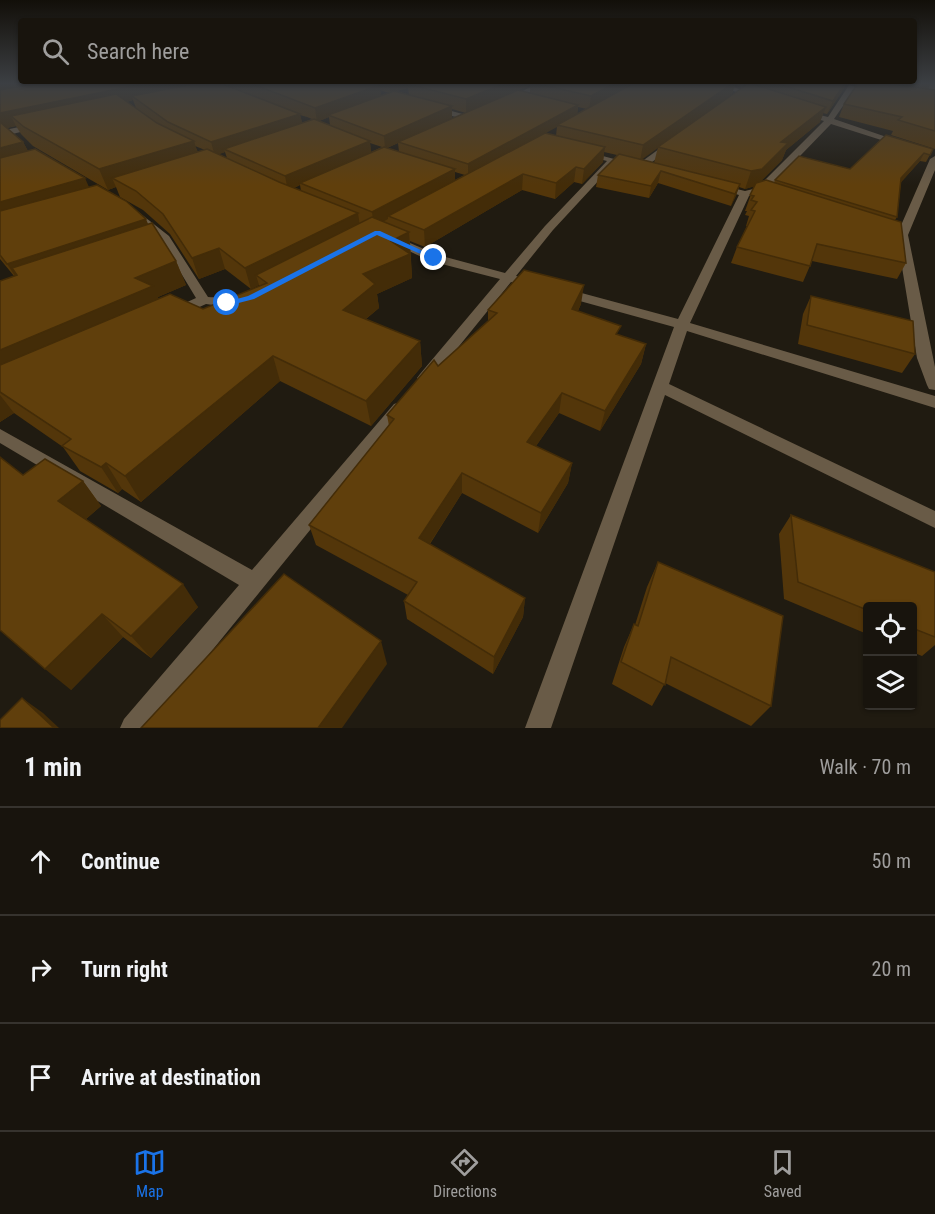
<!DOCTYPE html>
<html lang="en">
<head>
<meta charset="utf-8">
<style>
	body { margin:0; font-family:"Roboto Condensed",sans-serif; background:#211d16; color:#f1f3f6 }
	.controls { position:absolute; right:18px; bottom:18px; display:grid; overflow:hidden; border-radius:6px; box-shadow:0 2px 4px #0004 }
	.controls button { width:54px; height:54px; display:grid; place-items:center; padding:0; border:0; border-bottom:2px solid #36332e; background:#18140d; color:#f1f3f6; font:30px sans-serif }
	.stop { position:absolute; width:18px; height:18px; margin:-14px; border:4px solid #1a73e8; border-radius:50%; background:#fff }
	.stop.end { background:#1a73e8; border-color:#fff; box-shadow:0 2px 6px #0008 }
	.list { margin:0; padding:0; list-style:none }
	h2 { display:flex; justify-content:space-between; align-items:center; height:78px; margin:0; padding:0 24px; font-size:26px }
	h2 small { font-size:20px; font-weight:400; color:#9f9e9d }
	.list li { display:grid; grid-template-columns:39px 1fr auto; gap:18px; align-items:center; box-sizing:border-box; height:108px; padding:0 24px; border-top:2px solid #36332e }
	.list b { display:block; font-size:22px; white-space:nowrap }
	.list em { font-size:20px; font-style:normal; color:#9f9e9d }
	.icon { flex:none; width:33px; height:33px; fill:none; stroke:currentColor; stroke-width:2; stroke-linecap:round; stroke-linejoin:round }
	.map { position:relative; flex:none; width:935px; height:728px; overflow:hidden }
	.search { position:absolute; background:#18140d; box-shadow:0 2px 4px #0004; left:18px; right:18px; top:18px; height:66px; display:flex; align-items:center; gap:15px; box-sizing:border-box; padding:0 21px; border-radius:6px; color:#9f9e9d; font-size:22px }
	.sheet { height:402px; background:#18140d }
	nav { display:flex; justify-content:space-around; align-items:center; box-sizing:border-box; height:84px; border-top:2px solid #36332e; background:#18140d; font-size:16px; color:#9f9e9d }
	nav a { display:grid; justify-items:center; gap:3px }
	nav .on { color:#1a73e8 }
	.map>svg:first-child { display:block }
</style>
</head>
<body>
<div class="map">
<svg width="935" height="728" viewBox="0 0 935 728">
	<rect width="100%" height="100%" fill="#201b11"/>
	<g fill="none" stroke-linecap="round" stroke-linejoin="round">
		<!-- street -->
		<g fill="#695b47" fill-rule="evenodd">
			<polygon points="223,83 235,83 205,91 201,89"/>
			<polygon points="540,83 549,83 509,102 502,100"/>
			<polygon points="712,83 722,83 762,97 755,99"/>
			<polygon points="929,83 935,83 935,100 931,102 927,100"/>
			<polygon points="849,85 856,87 834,119 907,144 900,146 831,124 768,189 773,191 773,195 760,193 749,196 690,323 935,396 935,408 687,331 669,384 935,511 935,528 665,395 551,728 525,728 674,327 558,295 557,292 563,288 678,319 739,195 716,188 716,184 745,191 757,188 824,121 800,114 800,110 828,117"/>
			<polygon points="433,106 470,116 471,118 467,120 430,110 429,108"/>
			<polygon points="38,123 42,125 41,127 0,137 0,131"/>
			<polygon points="670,141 677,143 643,169 615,163 553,230 516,276 538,281 540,284 538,287 534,288 511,282 430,382 420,382 417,378 420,374 500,279 430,261 388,241 388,237 396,237 438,255 505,273 545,226 607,161 580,154 580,150 637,165"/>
			<polygon points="935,156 935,170 908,235 935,367 935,390 929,389 927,385 917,358 897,237 878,228 884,225 899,230 930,159"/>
			<path d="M132 207 169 236 208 297C221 298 236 295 245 297L247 300 245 303 227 307 206 304 182 315H172L170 312 172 309 196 298 161 240 128 212V208Z"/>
			<polygon points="400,402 406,404 408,408 406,412 149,728 120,728 124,719 239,585 0,443 0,429 252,570 394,404"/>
		</g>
	</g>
	<!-- wall -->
	<g fill="#53360a" fill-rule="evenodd">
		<path d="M0 83 230 87 229 83H746L742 87 735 85 732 94 641 159 654 163 658 147 754 85 755 83H846L843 90 827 114 823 113 820 122 786 150 782 160 760 182 774 183 775 180 850 169 933 149 926 162 920 161 901 182 897 217 895 220 906 263 897 279 812 261 803 282 731 263 737 247 747 226H746L749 216 745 215 747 211H745L754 186 745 189 739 187 731 206 658 183 649 198 596 187 598 175 617 155 604 152 603 162 582 184 574 182 555 199 522 190 425 247 410 241 412 278 377 294 379 308 366 319 420 341 422 366 371 426 280 381 141 502 122 489 118 493 80 471 63 447 14 413 0 422V281L14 276 0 259ZM530 85V93L430 128 452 109 466 113ZM408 88 409 95 396 91 401 90ZM380 90 389 93 381 96ZM133 100 136 108 127 102ZM578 107 587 109 577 115ZM300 115 307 117 312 119 302 123ZM329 117 330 125 319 121ZM16 126 21 134 33 146 108 190 116 187 120 197 143 210 170 234 199 279 225 269 251 289 259 285 260 286 203 309 158 299V297L186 285 176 261 148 224 89 187 28 151 23 142 7 128ZM557 126 556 136 545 133ZM370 143 382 147 371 152ZM398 143 399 152 387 148ZM195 146 205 150 198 152ZM225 152 227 158 218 154ZM455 172 465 175 455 180ZM300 185 301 191 294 188Z"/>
		<polygon points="852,83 931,83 928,89 935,90 935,149 891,135 893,131 839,117 844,104 858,84"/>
		<polygon points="811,296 915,354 902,373 798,344 803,314"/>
		<polygon points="581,304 578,311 619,335 646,344 641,364 600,431 559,413 536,446 572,463 568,483 538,533 462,493 430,544 525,598 523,617 493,674 407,619 404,601 408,595 316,545 309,525 389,426 387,415 438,366 488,321 488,310"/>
		<polygon points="23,475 83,481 101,506 86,519 198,607 151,658 123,637 71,690"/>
		<polygon points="791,515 935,572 935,645 922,656 912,652 912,606 867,606 867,634 784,599 779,534"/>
		<polygon points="658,562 771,706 751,726 665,683 652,706 612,684 624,647 634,624 635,625 647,587"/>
	</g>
	<!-- shaded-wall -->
	<g fill="#432c08">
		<polygon points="0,83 69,83 0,97"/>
		<polygon points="147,83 212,83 132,96 133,100 21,125 11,116 16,126 0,129 0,113"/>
		<polygon points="390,83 428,83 408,84 408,88 390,93"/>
		<polygon points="505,83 530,83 530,85 466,113 466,99"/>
		<polygon points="615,83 637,83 589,110 591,96"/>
		<polygon points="733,83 735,83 732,94 640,161 643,145"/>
		<polygon points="845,83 846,83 843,90 827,114 833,101"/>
		<polygon points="380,85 381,98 328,115 329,117 317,122 315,108"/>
		<polygon points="578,105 577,116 468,176 468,164"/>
		<polygon points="452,106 452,118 385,149 384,136"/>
		<polygon points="826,107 820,122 786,150 782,160 756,186 745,189 751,171 781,142"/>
		<polygon points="300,114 303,126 224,149 225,152 215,156 211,142"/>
		<polygon points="194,141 200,160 112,178 116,187 108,190 99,169"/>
		<polygon points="370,141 371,154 300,183 300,185 288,191 285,176"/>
		<polygon points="23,142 31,157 0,166 0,148"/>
		<polygon points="605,147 603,162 582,184 584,169"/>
		<polygon points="924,153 920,161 897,187 901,178"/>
		<polygon points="576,167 574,182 555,199 556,183"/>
		<polygon points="455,169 455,183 388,216 388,219 374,227 372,212"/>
		<polygon points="661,171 658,183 649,198 651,186"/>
		<polygon points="523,174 522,190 425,247 424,230"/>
		<polygon points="85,178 92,194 0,222 0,202"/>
		<polygon points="740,184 736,196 731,206 735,194"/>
		<polygon points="358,213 361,233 256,275 259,285 251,289 245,268"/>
		<polygon points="146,219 153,236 12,268 20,282 19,282 7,264"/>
		<polygon points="409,232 412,278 377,294 379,308 347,334 343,310 363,274 391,241"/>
		<polygon points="219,248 225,269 199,279 192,258"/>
		<polygon points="176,261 186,285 158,297 163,310 0,384 0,350 135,278"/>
		<polygon points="584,285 581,304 569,329 572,309"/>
		<polygon points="420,341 422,366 371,426 366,401"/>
		<polygon points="646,344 641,364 600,431 605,411"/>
		<polygon points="273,356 280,381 141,502 125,476"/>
		<polygon points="562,393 559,413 525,462 527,442"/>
		<polygon points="0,395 14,413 0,422"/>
		<polygon points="106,463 122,489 118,493 101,467"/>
		<polygon points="572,463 568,483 538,533 541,513"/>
		<polygon points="462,473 462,493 421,557 419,538"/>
		<polygon points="83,481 101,506 78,526 58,501"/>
		<polygon points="183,584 198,607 151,658 131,636"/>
		<polygon points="525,598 523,617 493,674 494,657"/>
		<polygon points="102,614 123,637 71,690 45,669"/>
		<polygon points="381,641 387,664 342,728 318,728"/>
		<polygon points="22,698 43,713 59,728 54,728"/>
	</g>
	<!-- building -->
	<g fill="#603f0c" stroke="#432c08" stroke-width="1.5">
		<polygon points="37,83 147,83 0,113 0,90"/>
		<polygon points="198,83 220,83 300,114 211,142 168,122 132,96"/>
		<polygon points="250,83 373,83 380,85 315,108"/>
		<polygon points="411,83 505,83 466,99 408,84"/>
		<polygon points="534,83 615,83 591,96"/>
		<polygon points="634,83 733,83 643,145 557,125"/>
		<polygon points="749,83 826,107 781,142 788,143 762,169 751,171 658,147"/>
		<polygon points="775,83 845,83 833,101"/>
		<polygon points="858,83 885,83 935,90 935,131 898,120 902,117 844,104"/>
		<polygon points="518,90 578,105 468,164 398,142"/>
		<polygon points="394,91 452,106 384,136 328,115"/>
		<polygon points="116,94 157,123 194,141 99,169 24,127 11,116"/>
		<polygon points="314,119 370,141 285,176 224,149"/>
		<polygon points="0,122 23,142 0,148"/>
		<polygon points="545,133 605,147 584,169 576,167 556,183 523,174 424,230 388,216"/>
		<polygon points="886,135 933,149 930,155 924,153 901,178 897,217 775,180 799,156 850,169"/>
		<polygon points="384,147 455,169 372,212 300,183"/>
		<polygon points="35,149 85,178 0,202 0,158"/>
		<polygon points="207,149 279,182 358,213 245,268 219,248 192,258 163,214 136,191 112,178"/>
		<polygon points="619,154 740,184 735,194 661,171 651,186 598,175"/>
		<polygon points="766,180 901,222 906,263 817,244 810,266 737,247 755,211 751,210 757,202 751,200 754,196 750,195 756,183"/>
		<polygon points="97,185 126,201 146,219 7,264 0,255 0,211"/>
		<polygon points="372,217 409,232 391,241 410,254 363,274 375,284 343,310 420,341 366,401 273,356 125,476 106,463 101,467 62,446 71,439 0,392 0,365 170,294 203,309 267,283 256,275"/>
		<polygon points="152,223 176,261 135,278 153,286 0,350 0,281 17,275 12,268"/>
		<polygon points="524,270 584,285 572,309 621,326 616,334 646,344 605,411 562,393 527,442 572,463 541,513 462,473 419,538 525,598 494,657 404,601 417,582 309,525 394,419 387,415 434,360 438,366 497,313 488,310"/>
		<polygon points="811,296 913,321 915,354 807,325"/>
		<polygon points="0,457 23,475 45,459 83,481 58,501 183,584 131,636 102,614 45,669 0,630"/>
		<polygon points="791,515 935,572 935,637 912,628 912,606 867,606 867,610 798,582"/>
		<polygon points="658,562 783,616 771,706 671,657 665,685 621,662 634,624 638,626"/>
		<polygon points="284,574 381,641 318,728 141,728"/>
		<polygon points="22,698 54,728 0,728 0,720"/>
	</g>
	<!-- sky -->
	<linearGradient id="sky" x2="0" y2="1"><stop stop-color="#120f09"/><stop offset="0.45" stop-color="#3c3f43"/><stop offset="1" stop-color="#3c3f43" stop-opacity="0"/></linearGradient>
	<rect width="935" height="185" fill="url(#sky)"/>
	<!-- route -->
	<polygon fill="#1a73e8" points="375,231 380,231 438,258 432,259 377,235 254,299 227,306 222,303 248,296"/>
</svg>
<div class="controls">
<button><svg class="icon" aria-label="locate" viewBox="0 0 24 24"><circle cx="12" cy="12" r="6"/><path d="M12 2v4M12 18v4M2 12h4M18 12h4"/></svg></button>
<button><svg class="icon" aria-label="layers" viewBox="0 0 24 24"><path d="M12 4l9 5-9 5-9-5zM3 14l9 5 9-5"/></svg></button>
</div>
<div class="stop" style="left:227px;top:303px"></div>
<div class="stop end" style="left:434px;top:258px"></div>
<div class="search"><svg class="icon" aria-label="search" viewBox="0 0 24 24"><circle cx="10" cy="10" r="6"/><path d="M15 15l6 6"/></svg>Search here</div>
</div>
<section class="sheet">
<h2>1 min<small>Walk · 70 m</small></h2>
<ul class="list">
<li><svg class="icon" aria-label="ahead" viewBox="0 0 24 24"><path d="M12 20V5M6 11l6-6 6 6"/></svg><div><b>Continue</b></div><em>50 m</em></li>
<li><svg class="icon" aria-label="right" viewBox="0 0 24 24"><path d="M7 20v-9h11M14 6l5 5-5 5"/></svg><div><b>Turn right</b></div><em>20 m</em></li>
<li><svg class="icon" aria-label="arrive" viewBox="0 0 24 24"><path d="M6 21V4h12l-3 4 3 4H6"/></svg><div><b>Arrive at destination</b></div></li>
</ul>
</section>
<nav>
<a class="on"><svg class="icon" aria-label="map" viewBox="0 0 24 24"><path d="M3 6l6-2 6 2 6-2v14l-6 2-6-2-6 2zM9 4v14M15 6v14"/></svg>Map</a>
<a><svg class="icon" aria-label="directions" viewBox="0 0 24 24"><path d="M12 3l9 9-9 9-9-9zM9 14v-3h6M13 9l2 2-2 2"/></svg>Directions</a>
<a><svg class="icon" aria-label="saved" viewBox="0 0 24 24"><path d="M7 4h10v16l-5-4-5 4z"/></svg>Saved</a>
</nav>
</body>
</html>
